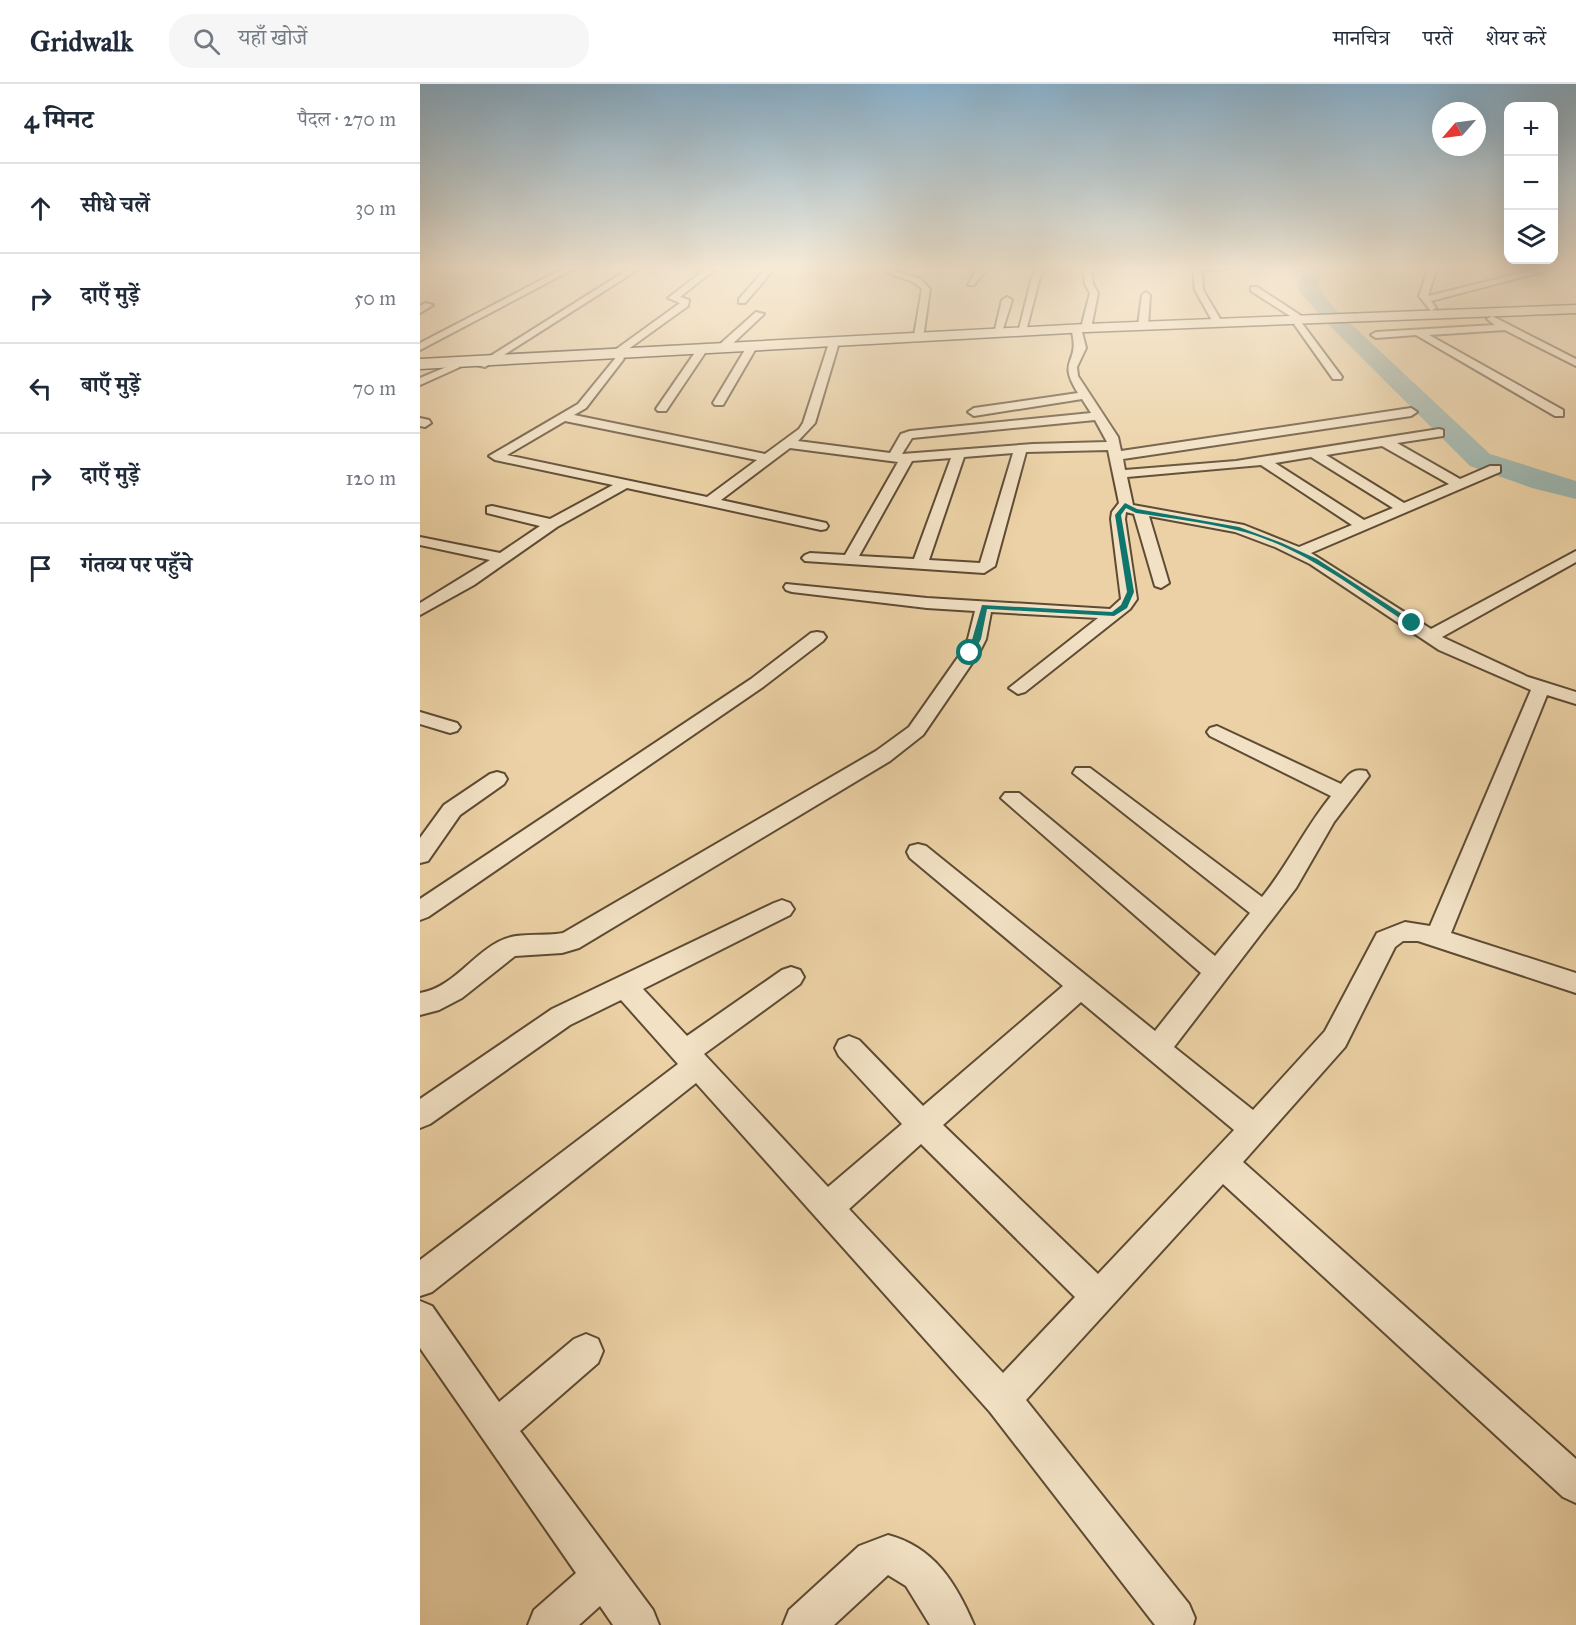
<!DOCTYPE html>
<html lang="hi">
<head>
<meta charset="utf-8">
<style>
	body { margin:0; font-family:"IM FELL Great Primer","Noto Serif Devanagari",serif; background:#f6f6f7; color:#1f2937 }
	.controls { position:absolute; right:18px; top:18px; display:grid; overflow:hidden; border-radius:12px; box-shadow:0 6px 24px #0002 }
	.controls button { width:54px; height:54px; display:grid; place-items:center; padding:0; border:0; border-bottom:2px solid #e0e1e3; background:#fff; color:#1f2937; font:30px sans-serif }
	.compass { position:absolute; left:1012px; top:18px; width:54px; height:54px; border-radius:50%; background:#fff; box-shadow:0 6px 24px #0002; rotate:242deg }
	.stop { position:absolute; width:18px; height:18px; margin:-14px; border:4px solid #0f766e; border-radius:50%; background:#fff }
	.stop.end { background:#0f766e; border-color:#fff; box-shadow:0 2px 6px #0008 }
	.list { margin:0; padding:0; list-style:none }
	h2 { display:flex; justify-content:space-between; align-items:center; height:78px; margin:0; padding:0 24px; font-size:26px }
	h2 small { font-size:20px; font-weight:400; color:#747a83 }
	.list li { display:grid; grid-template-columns:39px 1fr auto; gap:18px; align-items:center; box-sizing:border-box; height:90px; padding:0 24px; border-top:2px solid #e0e1e3 }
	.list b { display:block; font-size:22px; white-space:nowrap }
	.list em { font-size:20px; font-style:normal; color:#747a83 }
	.icon { flex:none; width:33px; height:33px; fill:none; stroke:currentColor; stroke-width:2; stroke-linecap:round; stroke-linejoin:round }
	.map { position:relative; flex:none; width:1156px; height:1541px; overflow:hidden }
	header { display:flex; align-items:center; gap:36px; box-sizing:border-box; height:84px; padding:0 30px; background:#fff; border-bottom:2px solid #e0e1e3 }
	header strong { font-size:28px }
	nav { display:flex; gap:33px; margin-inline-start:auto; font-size:21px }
	.search { width:420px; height:54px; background:#f6f6f7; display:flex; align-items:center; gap:15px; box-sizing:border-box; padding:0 21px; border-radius:24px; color:#747a83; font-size:22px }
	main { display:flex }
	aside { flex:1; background:#fff }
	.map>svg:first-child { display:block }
</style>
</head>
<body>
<header>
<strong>Gridwalk</strong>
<div class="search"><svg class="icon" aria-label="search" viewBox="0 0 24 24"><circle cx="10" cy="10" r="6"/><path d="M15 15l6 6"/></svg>यहाँ खोजें</div>
<nav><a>मानचित्र</a><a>परतें</a><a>शेयर करें</a></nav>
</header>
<main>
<aside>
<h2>4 मिनट<small>पैदल · 270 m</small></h2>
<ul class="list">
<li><svg class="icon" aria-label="ahead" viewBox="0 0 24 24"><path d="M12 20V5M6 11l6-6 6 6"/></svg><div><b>सीधे चलें</b></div><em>30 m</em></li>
<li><svg class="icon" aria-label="right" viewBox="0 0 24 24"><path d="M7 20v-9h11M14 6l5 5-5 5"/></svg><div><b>दाएँ मुड़ें</b></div><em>50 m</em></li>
<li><svg class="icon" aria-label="left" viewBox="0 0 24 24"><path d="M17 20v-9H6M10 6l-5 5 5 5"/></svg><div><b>बाएँ मुड़ें</b></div><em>70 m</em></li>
<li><svg class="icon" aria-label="right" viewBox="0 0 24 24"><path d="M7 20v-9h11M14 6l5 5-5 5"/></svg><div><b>दाएँ मुड़ें</b></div><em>120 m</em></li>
<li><svg class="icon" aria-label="arrive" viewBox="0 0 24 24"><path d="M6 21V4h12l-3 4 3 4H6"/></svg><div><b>गंतव्य पर पहुँचे</b></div></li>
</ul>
</aside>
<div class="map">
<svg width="1156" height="1541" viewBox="0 0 1156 1541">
	<rect width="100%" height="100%" fill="#ebd1a5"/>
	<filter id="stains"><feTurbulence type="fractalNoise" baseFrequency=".00333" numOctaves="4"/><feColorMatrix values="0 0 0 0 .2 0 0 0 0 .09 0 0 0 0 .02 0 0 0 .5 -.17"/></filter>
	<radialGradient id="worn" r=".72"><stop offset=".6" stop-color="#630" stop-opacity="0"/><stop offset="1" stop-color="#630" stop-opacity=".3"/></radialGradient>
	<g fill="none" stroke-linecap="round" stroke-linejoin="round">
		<!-- river -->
		<polygon fill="#9bb5af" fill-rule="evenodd" points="884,183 902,183 898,204 916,226 1070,370 1156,397 1156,415 1112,404 1050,382 902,234 878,205"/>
		<defs>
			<g id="street">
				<polygon points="146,183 157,183 0,266 0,259"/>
				<polygon points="212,183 222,183 65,283 56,281"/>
				<path d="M288 183H298L260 213 269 216 268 222 200 271 204 274 203 276 166 324 154 331 345 370 379 345 383 339 408 262 413 259 418 262 395 339 378 357 470 369 481 350 490 347 671 329 662 315 554 332 548 328 554 324 658 309C636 274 660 281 652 248L657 245 662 248 666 264 657 283 658 292 698 353 701 367 991 324 997 328 991 332 703 375 705 386 816 377 1019 345 1023 346V352L977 359 1040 395 1070 382H1080V388L891 469 1011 545 1156 467V478L1022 553 1108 593 1156 608V620L1127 611 1031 849 1156 889V909L998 857H983L975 863 925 963 823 1078 1156 1375V1419L1143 1413 803 1100 606 1316 769 1520 775 1534 773 1541H735L570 1328 276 999 12 1208 0 1212V1176L258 980 201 916 150 941 10 1040 0 1044V1015L132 925 354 819 362 816 370 819 374 825 370 831 223 905 267 952 362 886 371 883 380 886 384 893 380 900 284 970 408 1103 482 1040 419 972 415 964 419 956 429 952 439 956 503 1022 643 902 490 774 487 768 490 762 498 760 506 762 735 947 781 889 581 714 585 709H599L795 872 830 829 653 689 656 684H670L842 813C868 781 885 744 911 712L790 652 787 648 790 644 797 642 921 700C929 690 933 684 946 687L949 692 914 738 876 804 754 963 833 1026 905 947 957 849 985 838 1010 842 1111 606 1019 566 890 480 855 463 815 448 729 432 749 499 741 504 735 502 714 430 706 428 705 435 717 515 710 525 605 608 598 610 589 604 678 534 571 528 566 555 559 569 503 651 470 677 159 864 142 869 95 872 42 914 19 926 0 931V909C32 904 51 872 78 858 98 847 121 853 143 849L456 667 489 643 541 569 548 555 555 527 507 524 372 508 366 506 364 503 366 500 507 514 690 525 701 515 691 435 692 428 699 419 688 366 606 368 575 482 564 489 385 477 382 474 385 471 390 469 425 471 478 378 370 364 301 416 406 439 408 442 406 445 401 446 207 404 137 443 54 501 0 531V519L70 476 0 461V453L80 469 120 442 67 429V423L72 422 130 435 193 401 75 376 69 372 158 320 198 271 194 268 195 266 260 219 248 214ZM675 336 687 358 613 360 482 370 492 354ZM145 337 337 376 287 413 87 371ZM962 362 1029 400 984 419 906 371ZM593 369 560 479 509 476 544 373ZM891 373 973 424 944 436 855 379ZM531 374 494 475 439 472 492 377ZM841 381 932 441 879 463 824 441 713 421 707 393ZM661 918 814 1046 678 1190 523 1041ZM501 1060 655 1213 583 1289 429 1125Z"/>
				<polygon points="347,183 356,183 325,219 319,219 319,215"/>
				<polygon points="559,183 568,183 554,201 548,201"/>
				<polygon points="619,183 627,183 620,193 606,247 598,249 612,193"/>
				<polygon points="663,183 671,183 673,200 678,209 671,244 666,247 661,244 670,209 665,200"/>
				<polygon points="773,183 823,183 782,187 783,206 802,238 800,240 794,240 775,206"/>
				<polygon points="875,183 885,183 885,184 881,186"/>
				<polygon points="1009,183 1017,183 1008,212 1125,183 1129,186 1011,217 1016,224 1011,227 999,212"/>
				<polygon points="466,184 501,195 510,205 503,254 494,252 502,205 495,199 466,188"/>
				<polygon points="831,203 837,203 883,233 885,235 881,238 922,293 921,295 913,295 874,240 878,237 831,207"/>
				<polygon points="726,208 730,211 728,242 723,245 718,242 722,211"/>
				<polygon points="587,213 592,216 582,248 574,250 582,216"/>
				<polygon points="5,219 13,221 0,229 0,222"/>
				<polygon points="336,228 344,230 307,265 299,265 299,261"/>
				<polygon points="1072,232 1156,275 1156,282 1085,246 1009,251 1143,326 1143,332 1135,332 996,251 956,254 951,251 956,248 1075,241 1067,235"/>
				<polygon points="326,264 335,266 303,321 295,321 293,319"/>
				<polygon points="276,267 285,269 246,327 238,327 236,325"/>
				<polygon points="31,281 40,283 0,301 0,294"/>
				<polygon points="0,334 9,336 11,339 5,343 0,342"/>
				<polygon points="397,548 403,549 406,553 403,557 343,603 8,833 0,836 0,815 331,595 391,549"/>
				<polygon points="0,628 37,639 40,643 37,647 30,649 0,640"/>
				<polygon points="77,688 84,690 87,695 84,700 40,731 8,777 0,779 0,754 24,721 70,690"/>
				<polygon points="0,1217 12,1222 79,1318 154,1255 166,1250 178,1255 183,1267 178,1279 100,1347 233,1526 239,1541 193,1541 180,1522 159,1541 108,1541 114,1526 156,1489 0,1264"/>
				<path d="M468 1451C514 1463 536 1499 554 1541H510L486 1502 468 1491 414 1541H363L369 1526 439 1462Z"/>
			</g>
			<polygon id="secondary" points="1156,221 1156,229 666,248 0,285 0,275 666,240"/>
		</defs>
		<!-- street casing -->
		<use href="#street" stroke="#5e4b34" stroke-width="4"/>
		<!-- secondary casing -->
		<use href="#secondary" stroke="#2f1e0f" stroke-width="3"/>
		<!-- street -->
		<use href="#street" fill="#f2e1c4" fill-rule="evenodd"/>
		<!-- secondary -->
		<use href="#secondary" fill="#f2e1c4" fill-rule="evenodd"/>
	</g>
	<!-- sky -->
	<linearGradient id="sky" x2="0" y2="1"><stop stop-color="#89b4d1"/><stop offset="0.46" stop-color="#f6ead6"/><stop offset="1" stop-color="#f6ead6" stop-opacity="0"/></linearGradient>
	<rect width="1156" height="399" fill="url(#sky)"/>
	<!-- route -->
	<path fill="#0f766e" d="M705 419 717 425 819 443 862 459 897 475 996 539 990 541C936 506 880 461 816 446 783 438 749 434 716 429L706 424 701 431 714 508 707 524 694 532 567 525 561 555 553 570H548L562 521 692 528 701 521 707 508 695 431Z"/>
	<rect width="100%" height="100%" filter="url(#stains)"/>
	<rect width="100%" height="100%" fill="url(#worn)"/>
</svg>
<div class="controls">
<button>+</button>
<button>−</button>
<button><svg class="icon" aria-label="layers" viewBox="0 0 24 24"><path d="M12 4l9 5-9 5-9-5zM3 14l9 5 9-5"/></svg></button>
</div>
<svg class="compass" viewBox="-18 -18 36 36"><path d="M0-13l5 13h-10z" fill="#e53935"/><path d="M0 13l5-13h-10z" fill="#747a83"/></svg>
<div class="stop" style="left:550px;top:569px"></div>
<div class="stop end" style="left:992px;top:539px"></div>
</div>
</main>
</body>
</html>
